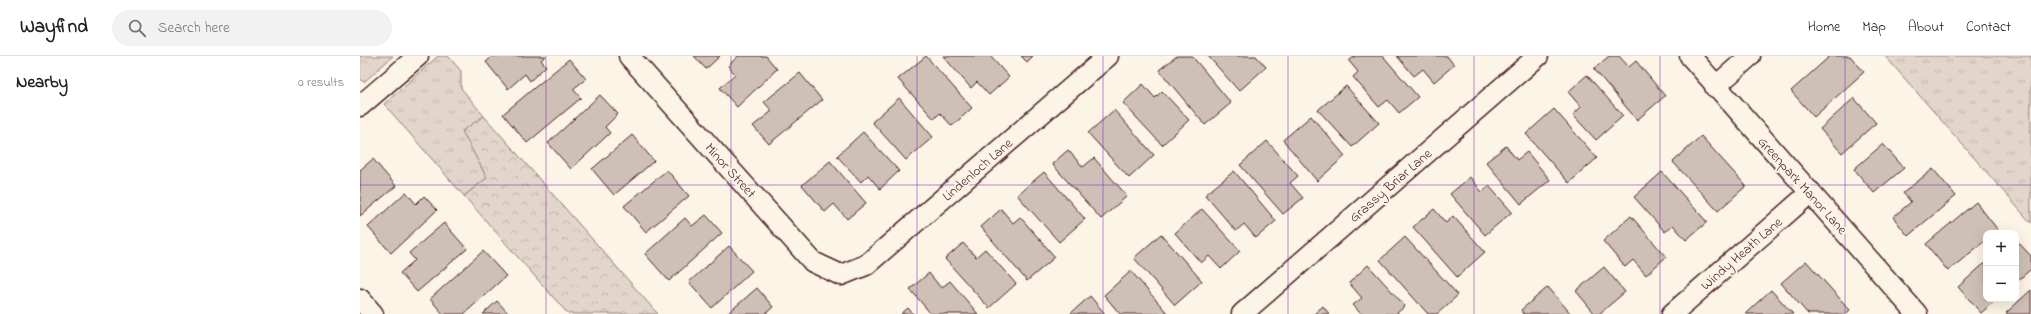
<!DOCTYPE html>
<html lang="en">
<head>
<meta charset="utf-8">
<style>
	body { margin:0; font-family:"Indie Flower",sans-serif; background:#f2f2f2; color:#222 }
	.controls { position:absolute; right:12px; bottom:12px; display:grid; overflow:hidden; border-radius:8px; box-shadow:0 4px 16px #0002 }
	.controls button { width:36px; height:36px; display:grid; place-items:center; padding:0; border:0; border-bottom:1px solid #e0e0e0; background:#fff; color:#222; font:20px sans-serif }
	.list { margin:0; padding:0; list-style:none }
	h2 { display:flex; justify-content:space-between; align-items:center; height:52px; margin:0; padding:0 16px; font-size:17px }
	h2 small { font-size:13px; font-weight:400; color:#767676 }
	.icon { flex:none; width:22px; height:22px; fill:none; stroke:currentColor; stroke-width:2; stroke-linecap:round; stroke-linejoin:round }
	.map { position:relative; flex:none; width:1671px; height:258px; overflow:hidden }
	header { display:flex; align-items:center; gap:24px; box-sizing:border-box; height:56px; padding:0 20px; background:#fff; border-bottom:1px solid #e0e0e0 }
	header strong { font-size:19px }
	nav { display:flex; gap:22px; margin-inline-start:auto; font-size:14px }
	.search { width:280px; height:36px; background:#f2f2f2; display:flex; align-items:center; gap:10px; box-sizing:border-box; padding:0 14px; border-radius:22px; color:#767676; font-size:15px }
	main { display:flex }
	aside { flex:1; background:#fff }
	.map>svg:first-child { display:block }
</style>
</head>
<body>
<header>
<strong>Wayfind</strong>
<div class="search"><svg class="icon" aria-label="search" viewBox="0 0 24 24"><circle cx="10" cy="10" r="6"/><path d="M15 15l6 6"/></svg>Search here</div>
<nav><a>Home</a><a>Map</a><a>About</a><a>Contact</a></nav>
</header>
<main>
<aside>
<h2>Nearby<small>0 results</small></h2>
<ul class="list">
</ul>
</aside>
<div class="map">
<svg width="1671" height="258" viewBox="0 0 1671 258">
	<defs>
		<pattern id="grass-tufts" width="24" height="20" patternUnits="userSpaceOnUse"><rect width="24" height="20" fill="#e2d5ca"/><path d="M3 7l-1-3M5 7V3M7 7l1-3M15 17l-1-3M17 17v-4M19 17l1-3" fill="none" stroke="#c3b6ae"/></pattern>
		<pattern id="forest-crowns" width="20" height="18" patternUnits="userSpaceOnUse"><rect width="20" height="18" fill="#e2d5ca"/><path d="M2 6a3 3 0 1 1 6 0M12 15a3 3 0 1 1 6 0" fill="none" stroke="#c3b6ae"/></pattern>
	</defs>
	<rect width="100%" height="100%" fill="#fcf5e5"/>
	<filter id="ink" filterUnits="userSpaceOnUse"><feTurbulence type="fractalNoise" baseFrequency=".025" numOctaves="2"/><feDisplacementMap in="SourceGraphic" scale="8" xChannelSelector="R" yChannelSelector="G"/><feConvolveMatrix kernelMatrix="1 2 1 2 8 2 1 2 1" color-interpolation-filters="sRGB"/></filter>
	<g filter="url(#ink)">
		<!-- grass -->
		<g fill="url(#grass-tufts)" stroke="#967a7a">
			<polygon points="0,0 33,0 4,26 0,23"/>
			<polygon points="78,0 88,0 101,15 101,32 124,60 103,75 127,122 104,140 24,48"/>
			<polygon points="1525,0 1671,0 1671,167"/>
		</g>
		<!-- forest -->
		<polygon fill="url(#forest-crowns)" stroke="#967a7a" points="124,60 298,258 208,258 104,140 127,122 102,75"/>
		<!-- building -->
		<g fill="#cfc0b7" stroke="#4a1f2b">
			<polygon points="133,0 186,0 181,4 186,10 170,25 165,18 148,33 126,6"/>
			<polygon points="334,0 360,0 346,13"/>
			<polygon points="378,0 406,0 417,13 377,51 360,32 375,18 368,10"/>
			<polygon points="566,0 612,52 592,70 580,57 574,63 538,23"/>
			<polygon points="583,0 630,0 649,21 629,39 617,26 611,32"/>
			<polygon points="661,0 673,0 667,6"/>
			<polygon points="817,0 832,0 871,47 845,69 799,14"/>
			<polygon points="848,0 896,0 906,11 879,35"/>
			<polygon points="995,0 1023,0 1058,41 1039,57 1028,44 1019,51 993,21 998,16 989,5"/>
			<polygon points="1037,0 1087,0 1094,9 1074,26 1063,13 1054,20"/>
			<polygon points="1249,0 1259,0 1269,11 1276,5 1305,40 1277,64 1234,13"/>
			<polygon points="1470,0 1490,0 1504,16 1454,61 1431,35"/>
			<polygon points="209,3 226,23 213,33 221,42 167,87 143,58"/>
			<polygon points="440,17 462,44 409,88 393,70 412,55 404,46"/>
			<polygon points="1227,19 1263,60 1236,84 1213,59 1221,51 1208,36"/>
			<polygon points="783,28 795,42 802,35 829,64 802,89 763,47"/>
			<polygon points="986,30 1019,67 992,91 958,54"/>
			<polygon points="240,39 258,58 245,71 250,77 211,113 188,87"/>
			<polygon points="539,42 573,81 546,104 512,66"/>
			<polygon points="1494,42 1516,67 1482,97 1460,73"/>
			<polygon points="1194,53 1237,102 1209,127 1166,78"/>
			<polygon points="754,54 794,99 769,122 728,77"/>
			<polygon points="951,60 985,100 957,125 923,84"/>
			<polygon points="503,76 539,115 520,133 508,119 501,126 477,100"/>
			<polygon points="272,79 294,105 254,139 232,113"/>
			<polygon points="1341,80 1386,130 1358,155 1313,106"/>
			<polygon points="907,85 938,120 930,127 943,142 923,158 880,109"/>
			<polygon points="1523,88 1544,112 1514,137 1494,113"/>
			<polygon points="1146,90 1157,104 1167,96 1190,124 1161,148 1126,106"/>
			<polygon points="708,94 723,111 734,102 767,140 741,163 692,108"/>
			<polygon points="13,103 36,130 0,160 0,114"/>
			<polygon points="470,105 506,147 487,163 474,148 465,156 442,129"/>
			<polygon points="1573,113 1596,140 1548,180 1533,161 1551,146 1543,137"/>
			<polygon points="307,114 329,140 286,176 264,150"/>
			<polygon points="874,115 916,165 896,182 884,168 876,175 845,139"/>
			<polygon points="684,116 725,163 699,186 657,139"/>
			<polygon points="1302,116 1347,166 1326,184 1313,169 1305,176 1274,141"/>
			<polygon points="1110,121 1122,136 1129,130 1152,156 1125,179 1090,138"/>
			<polygon points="46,136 56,148 64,140 77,154 31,197 8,171"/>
			<polygon points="1616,146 1638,174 1634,177 1626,177 1626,184 1588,215 1566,188"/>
			<polygon points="641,153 653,167 660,161 695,201 667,225 621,171"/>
			<polygon points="842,153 880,195 861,213 849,200 841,207 815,177"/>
			<polygon points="1074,153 1086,167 1093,160 1125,196 1097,221 1053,171"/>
			<polygon points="346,159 362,177 309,225 285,198 325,162 332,170"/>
			<polygon points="1271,160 1306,201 1286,219 1273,204 1265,211 1243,185"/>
			<polygon points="84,167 107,193 57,236 40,217 55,204 49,197"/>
			<polygon points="801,178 842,225 815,249 774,202"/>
			<polygon points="1045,181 1098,239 1077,258 1068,258 1020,204"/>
			<polygon points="1656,184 1671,200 1671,213 1656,226"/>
			<polygon points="603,187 616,201 625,193 656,228 629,252 585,203"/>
			<polygon points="369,190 392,215 352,252 329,226"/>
			<polygon points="123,195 146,220 104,258 83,258 70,243"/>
			<polygon points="1446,205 1490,254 1486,258 1448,258 1421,227"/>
			<polygon points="1626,206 1626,243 1637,243 1621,257 1598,231"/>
			<polygon points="1008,209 1045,250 1036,258 1001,258 993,249 1002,242 989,227"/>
			<polygon points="1244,211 1265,236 1239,258 1235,258 1216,235"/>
			<polygon points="771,215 808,258 760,258 744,239"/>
			<polygon points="569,217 581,232 590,225 618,258 571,258 550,233"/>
			<polygon points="1188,231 1211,258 1164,258 1161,254"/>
			<polygon points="397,232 413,251 405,258 367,258"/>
			<polygon points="1411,234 1433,258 1386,258 1386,257"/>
			<polygon points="1671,234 1671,258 1648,258 1646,257"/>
			<polygon points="730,240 745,258 710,258"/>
			<polygon points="137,245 149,258 123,258"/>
			<polygon points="963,250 969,258 954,258"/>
			<polygon points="548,252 553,258 541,258"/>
		</g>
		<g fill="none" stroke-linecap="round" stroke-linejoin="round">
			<defs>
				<g id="street">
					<polyline points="269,0 453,206 481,219 506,209 748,0"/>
					<polyline points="1330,0 1557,258"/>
					<polyline points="1355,31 1390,0"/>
					<polyline points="0,50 58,0"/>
					<polyline points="0,243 13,258"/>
					<polyline points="882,258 1178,0"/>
					<polyline points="1312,258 1451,136"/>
				</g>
			</defs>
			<!-- street casing -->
			<use href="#street" stroke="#4a1f2b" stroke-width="23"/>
			<!-- street -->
			<use href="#street" stroke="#fcf5e5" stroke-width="20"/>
		</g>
	</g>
	<!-- grid -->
	<path fill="none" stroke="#7b2cbf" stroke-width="1" stroke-opacity="0.55" d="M186 0V258M371 0V258M557 0V258M743 0V258M928 0V258M1114 0V258M1300 0V258M1485 0V258M0 129H1671"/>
	<g text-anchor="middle" stroke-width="4" stroke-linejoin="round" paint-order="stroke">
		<!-- street labels -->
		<g font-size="14" fill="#4a1f2b" stroke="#fcf5e5">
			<text transform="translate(617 113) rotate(-41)" y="5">Lindenloch Lane</text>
			<text transform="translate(371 114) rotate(48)" y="5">Minor Street</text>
			<text transform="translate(1030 129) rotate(-41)" y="5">Grassy Briar Lane</text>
			<text transform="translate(1443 129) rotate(48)" y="5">Greenpark Manor Lane</text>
			<text transform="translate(1381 197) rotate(-41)" y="5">Windy Heath Lane</text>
		</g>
	</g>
</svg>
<div class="controls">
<button>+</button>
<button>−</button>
</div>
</div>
</main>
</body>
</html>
